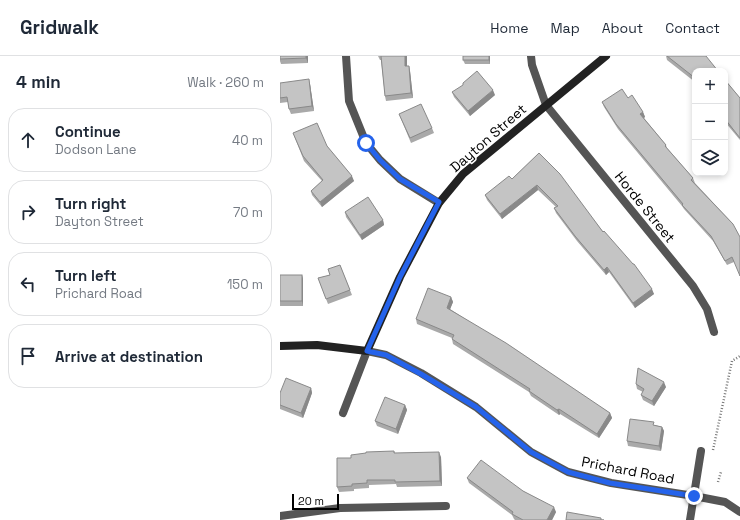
<!DOCTYPE html>
<html lang="en">
<head>
<meta charset="utf-8">
<style>
	body { margin:0; font-family:"Space Grotesk",sans-serif; background:#f6f6f7; color:#1f2937 }
	.controls { position:absolute; right:12px; top:12px; display:grid; overflow:hidden; border-radius:8px; box-shadow:0 2px 6px #0003 }
	.controls button { width:36px; height:36px; display:grid; place-items:center; padding:0; border:0; border-bottom:1px solid #e0e1e3; background:#fff; color:#1f2937; font:20px sans-serif }
	.scale { position:absolute; left:12px; bottom:10px; width:47px; box-sizing:border-box; padding-left:4px; border:2px solid #000; border-top:0; font-size:11px; line-height:14px; white-space:nowrap; color:#000; -webkit-text-stroke:3px #fff; paint-order:stroke }
	.stop { position:absolute; width:12px; height:12px; margin:-9px; border:3px solid #2563eb; border-radius:50%; background:#fff }
	.stop.end { background:#2563eb; border-color:#fff; box-shadow:0 1px 4px #0008 }
	.list { margin:0; padding:0; list-style:none }
	h2 { display:flex; justify-content:space-between; align-items:center; height:52px; margin:0; padding:0 16px; font-size:17px }
	h2 small { font-size:13px; font-weight:400; color:#747a83 }
	.list li { display:grid; grid-template-columns:26px 1fr auto; gap:12px; align-items:center; box-sizing:border-box; height:64px; margin:0 8px 8px; padding:0 8px; border:1px solid #e0e1e3; border-radius:16px }
	.list b { display:block; font-size:15px; white-space:nowrap }
	.list p { margin:0; font-size:13px; white-space:nowrap; color:#747a83 }
	.list em { font-size:13px; font-style:normal; color:#747a83 }
	.icon { flex:none; width:22px; height:22px; fill:none; stroke:currentColor; stroke-width:2; stroke-linecap:round; stroke-linejoin:round }
	.map { position:relative; flex:none; width:460px; height:464px; overflow:hidden }
	header { display:flex; align-items:center; gap:24px; box-sizing:border-box; height:56px; padding:0 20px; background:#fff; border-bottom:1px solid #e0e1e3 }
	header strong { font-size:19px }
	nav { display:flex; gap:22px; margin-inline-start:auto; font-size:14px }
	main { display:flex }
	aside { flex:1; background:#fff }
	.map>svg:first-child { display:block }
</style>
</head>
<body>
<header>
<strong>Gridwalk</strong>
<nav><a>Home</a><a>Map</a><a>About</a><a>Contact</a></nav>
</header>
<main>
<aside>
<h2>4 min<small>Walk · 260 m</small></h2>
<ul class="list">
<li><svg class="icon" aria-label="ahead" viewBox="0 0 24 24"><path d="M12 20V5M6 11l6-6 6 6"/></svg><div><b>Continue</b><p>Dodson Lane</p></div><em>40 m</em></li>
<li><svg class="icon" aria-label="right" viewBox="0 0 24 24"><path d="M7 20v-9h11M14 6l5 5-5 5"/></svg><div><b>Turn right</b><p>Dayton Street</p></div><em>70 m</em></li>
<li><svg class="icon" aria-label="left" viewBox="0 0 24 24"><path d="M17 20v-9H6M10 6l-5 5 5 5"/></svg><div><b>Turn left</b><p>Prichard Road</p></div><em>150 m</em></li>
<li><svg class="icon" aria-label="arrive" viewBox="0 0 24 24"><path d="M6 21V4h12l-3 4 3 4H6"/></svg><div><b>Arrive at destination</b></div></li>
</ul>
</aside>
<div class="map">
<svg width="460" height="464" viewBox="0 0 460 464">
	<rect width="100%" height="100%" fill="#fff"/>
	<g fill="none" stroke-linecap="round" stroke-linejoin="round">
		<!-- path -->
		<g stroke="#777" stroke-width="2.5" stroke-dasharray="1 2" stroke-linecap="butt">
			<polyline points="433,394 452,305 460,300"/>
			<polyline points="438,426 441,416"/>
		</g>
		<!-- street -->
		<g stroke="#555" stroke-width="8">
			<polyline points="66,0 69,45 86,87 100,104 120,123 159,147"/>
			<polyline points="251,0 252,9 266,49 413,230 427,253 434,276"/>
			<polyline points="63,357 87,295 106,299 141,317 196,351 251,396 288,416 331,427 414,440 445,446 460,456"/>
			<polyline points="0,460 60,452 166,450"/>
			<polyline points="410,464 421,395"/>
		</g>
		<!-- secondary -->
		<polyline stroke="#222" stroke-width="8" points="0,290 37,289 87,295 120,221 159,147 183,118 326,0"/>
	</g>
	<!-- wall -->
	<g fill="#a9a9a9">
		<polygon points="0,0 28,0 28,7 1,8 0,5"/>
		<polygon points="98,0 127,0 127,10 129,10 130,15 133,42 106,45 105,40 101,4 100,4"/>
		<polygon points="210,0 210,8 185,8 183,4"/>
		<polygon points="386,0 426,0 415,15 415,26 387,4"/>
		<polygon points="445,24 460,42 460,84 445,66"/>
		<polygon points="0,27 30,28 34,55 11,58 9,53 8,46 0,47"/>
		<polygon points="172,36 215,39 190,60 174,41"/>
		<polygon points="348,42 363,56 365,61 364,62 386,89 387,92 413,122 415,127 453,168 454,206 447,209 433,185 404,153 402,150 338,73 324,51 322,46"/>
		<polygon points="119,58 152,72 154,77 131,87"/>
		<polygon points="13,77 47,90 74,125 42,151 32,139 31,135 42,125 24,105"/>
		<polygon points="259,97 374,238 355,252 329,216 326,219 297,185 276,157 274,152 276,151 258,134 222,163 207,144 205,139 232,123"/>
		<polygon points="65,156 103,164 104,169 82,184 66,161"/>
		<polygon points="60,209 72,239 48,248 38,222 50,219"/>
		<polygon points="0,219 22,219 23,223 23,250 0,250"/>
		<polygon points="171,241 173,246 170,253 330,357 332,362 319,382 280,358 279,359 251,340 249,336 173,288 172,283 172,282 137,268 136,263"/>
		<polygon points="356,328 386,331 374,350 363,344 361,339 363,336 357,333"/>
		<polygon points="31,332 32,337 23,362 0,353 0,337"/>
		<polygon points="125,349 127,354 118,378 97,370 95,365"/>
		<polygon points="375,369 382,371 384,375 381,395 348,390 347,385"/>
		<polygon points="114,395 115,397 161,401 162,430 117,431 116,428 89,429 89,432 74,433 74,435 59,436 57,431 71,402"/>
		<polygon points="187,422 243,435 276,456 272,464 235,464 234,463 232,459 189,427"/>
	</g>
	<!-- shaded-wall -->
	<g fill="#898989">
		<polygon points="26,0 28,0 28,7 26,2"/>
		<polygon points="125,0 127,0 127,15 125,10"/>
		<polygon points="209,0 210,0 210,8 209,4"/>
		<polygon points="129,10 130,15 133,42 131,37"/>
		<polygon points="29,23 30,28 34,55 32,50"/>
		<polygon points="213,34 215,39 190,60 188,55"/>
		<polygon points="363,56 365,61 362,63 360,58"/>
		<polygon points="72,120 74,125 42,151 40,146"/>
		<polygon points="257,129 258,134 222,163 220,158"/>
		<polygon points="103,164 104,169 82,184 80,179"/>
		<polygon points="327,211 329,216 326,219 324,214"/>
		<polygon points="22,219 23,223 23,250 22,245"/>
		<polygon points="372,233 374,238 355,252 353,247"/>
		<polygon points="171,241 173,246 169,256 167,252"/>
		<polygon points="384,326 386,331 374,350 372,345"/>
		<polygon points="31,332 32,337 23,362 21,357"/>
		<polygon points="125,349 127,354 118,378 116,373"/>
		<polygon points="279,353 280,358 279,359 277,354"/>
		<polygon points="330,357 332,362 319,382 317,378"/>
		<polygon points="382,371 384,375 381,395 379,390"/>
		<polygon points="159,396 161,401 162,430 160,425"/>
		<polygon points="274,451 276,456 272,464 267,464"/>
	</g>
	<!-- building -->
	<g fill="#c4c4c4" stroke="#898989">
		<polygon points="0,0 26,0 26,2 0,3"/>
		<polygon points="101,0 125,0 125,10 129,10 131,37 105,40"/>
		<rect x="183" y="0" width="26" height="4"/>
		<polygon points="387,0 426,0 438,15 415,15 415,22"/>
		<polygon points="197,15 213,34 188,55 172,36 183,29 183,27"/>
		<polygon points="29,23 32,50 9,53 7,41 0,42 0,27"/>
		<polygon points="445,24 460,42 460,82 445,63"/>
		<polygon points="342,33 348,42 352,39 363,56 360,58 386,89 385,90 413,122 411,124 453,168 460,181 460,220 452,201 445,205 431,180 402,149 403,148 336,68 322,46"/>
		<polygon points="141,48 152,72 130,82 119,58"/>
		<polygon points="37,67 47,90 72,120 40,146 31,135 43,124 23,100 13,77"/>
		<polygon points="259,97 280,118 323,176 324,175 353,208 354,208 372,233 353,247 327,211 324,214 295,180 274,152 278,150 257,129 220,158 205,139 229,120 232,123"/>
		<polygon points="88,141 103,164 80,179 65,156"/>
		<polygon points="60,209 70,234 46,243 38,222 50,219 48,213"/>
		<rect x="0" y="219" width="22" height="26"/>
		<polygon points="148,232 171,241 167,252 226,287 330,357 317,378 279,353 277,354 249,335 250,333 172,283 174,279 136,263"/>
		<polygon points="358,312 384,326 372,345 361,339 364,333 356,328"/>
		<polygon points="6,322 31,332 21,357 0,349 0,337"/>
		<polygon points="105,341 125,349 116,373 95,365"/>
		<polygon points="350,363 374,366 373,369 382,371 379,390 347,385"/>
		<polygon points="114,395 114,397 159,396 160,425 115,426 115,424 87,424 87,427 72,428 72,430 57,431 57,402 71,402 71,399 86,397 86,396"/>
		<polygon points="201,404 243,435 274,451 267,464 243,464 232,458 233,456 187,422"/>
		<polygon points="287,456 321,462 321,464 324,464 286,464"/>
	</g>
	<g fill="none" stroke-linecap="round" stroke-linejoin="round">
		<!-- route -->
		<polyline stroke="#2563eb" stroke-width="5" points="86,87 100,104 120,123 159,146 120,221 87,295 106,299 141,318 196,351 251,396 288,416 330,427 414,440"/>
	</g>
	<g text-anchor="middle" stroke-width="3" stroke-linejoin="round" paint-order="stroke">
		<!-- street labels -->
		<g font-size="14" fill="#000" stroke="#fff">
			<text transform="translate(208 82) rotate(-41)" y="5">Dayton Street</text>
			<text transform="translate(365 151) rotate(51)" y="5">Horde Street</text>
			<text transform="translate(348 414) rotate(11)" y="5">Prichard Road</text>
		</g>
	</g>
</svg>
<div class="controls">
<button>+</button>
<button>−</button>
<button><svg class="icon" aria-label="layers" viewBox="0 0 24 24"><path d="M12 4l9 5-9 5-9-5zM3 14l9 5 9-5"/></svg></button>
</div>
<div class="scale">20 m</div>
<div class="stop" style="left:86px;top:87px"></div>
<div class="stop end" style="left:414px;top:440px"></div>
</div>
</main>
</body>
</html>
